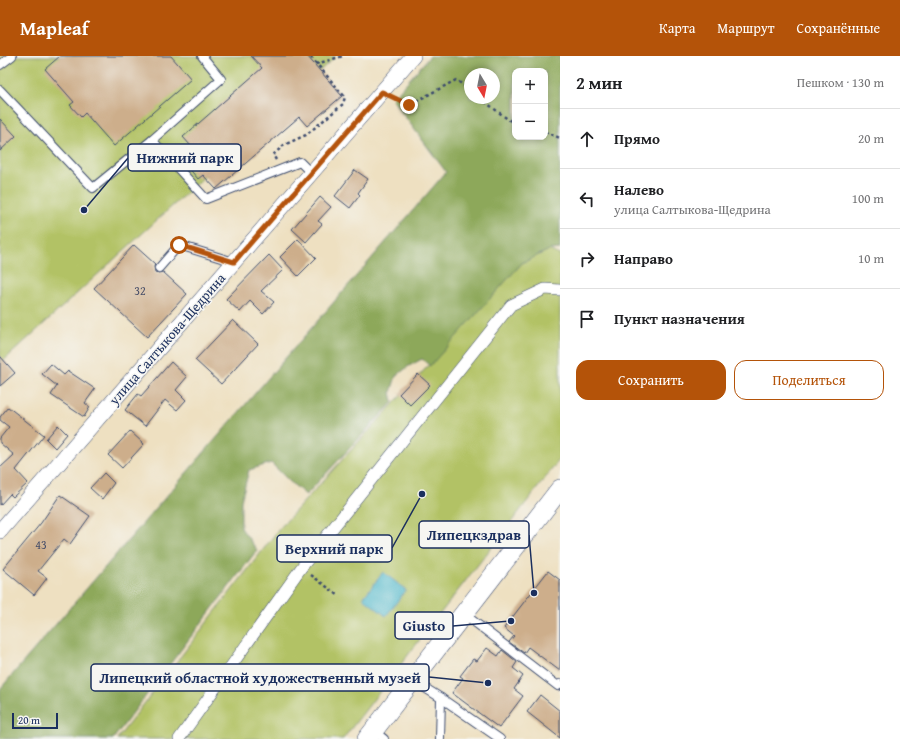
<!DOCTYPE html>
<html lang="ru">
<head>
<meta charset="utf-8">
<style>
	body { margin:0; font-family:"Gentium Book Plus",serif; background:#f6f6f6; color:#202124 }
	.controls { position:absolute; right:12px; top:12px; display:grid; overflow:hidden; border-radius:8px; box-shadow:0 2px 6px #0003 }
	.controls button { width:36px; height:36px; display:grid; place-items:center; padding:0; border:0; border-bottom:1px solid #e0e0e0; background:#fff; color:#202124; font:20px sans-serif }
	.compass { position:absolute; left:464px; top:12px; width:36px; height:36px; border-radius:50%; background:#fff; box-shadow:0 2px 6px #0003; rotate:170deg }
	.scale { position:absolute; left:12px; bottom:10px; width:46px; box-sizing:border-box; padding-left:4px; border:2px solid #1b2f5e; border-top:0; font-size:11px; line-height:14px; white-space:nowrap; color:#1b2f5e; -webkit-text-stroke:3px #f6f6f2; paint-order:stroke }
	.stop { position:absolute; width:12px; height:12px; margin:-9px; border:3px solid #b45309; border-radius:50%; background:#fff }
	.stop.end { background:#b45309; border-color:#fff; box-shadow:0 1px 4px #0008 }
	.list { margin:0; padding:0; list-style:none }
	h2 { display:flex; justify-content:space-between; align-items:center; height:52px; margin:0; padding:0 16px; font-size:17px }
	h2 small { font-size:13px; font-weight:400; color:#757577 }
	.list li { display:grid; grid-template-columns:26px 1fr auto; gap:12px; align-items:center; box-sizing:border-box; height:60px; padding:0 16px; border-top:1px solid #e0e0e0 }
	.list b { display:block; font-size:15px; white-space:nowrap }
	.list p { margin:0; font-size:13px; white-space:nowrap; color:#757577 }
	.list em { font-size:13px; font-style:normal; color:#757577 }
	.actions { display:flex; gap:8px; padding:12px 16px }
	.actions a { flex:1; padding:9px 0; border:1px solid #b45309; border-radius:12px; text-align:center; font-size:14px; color:#b45309 }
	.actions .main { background:#b45309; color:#fff }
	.icon { flex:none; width:22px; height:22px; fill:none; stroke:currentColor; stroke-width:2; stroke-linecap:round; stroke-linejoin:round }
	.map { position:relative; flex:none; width:560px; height:683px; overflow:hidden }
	header { display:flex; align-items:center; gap:24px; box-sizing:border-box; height:56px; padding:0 20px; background:#b45309; color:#fff }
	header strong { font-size:19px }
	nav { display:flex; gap:22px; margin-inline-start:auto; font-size:14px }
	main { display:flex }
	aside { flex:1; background:#fff }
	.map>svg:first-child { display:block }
</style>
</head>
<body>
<header>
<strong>Mapleaf</strong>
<nav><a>Карта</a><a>Маршрут</a><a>Сохранённые</a></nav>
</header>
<main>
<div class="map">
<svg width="560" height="683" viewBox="0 0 560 683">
	<rect width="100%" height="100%" fill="#f6f6f2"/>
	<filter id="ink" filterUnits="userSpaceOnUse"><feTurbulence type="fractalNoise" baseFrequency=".025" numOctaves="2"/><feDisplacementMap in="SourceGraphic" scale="8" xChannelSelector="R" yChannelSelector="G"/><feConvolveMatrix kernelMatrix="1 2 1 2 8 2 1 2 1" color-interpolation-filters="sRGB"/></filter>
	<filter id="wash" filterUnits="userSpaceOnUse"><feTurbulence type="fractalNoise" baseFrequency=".012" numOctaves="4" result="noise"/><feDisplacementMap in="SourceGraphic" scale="16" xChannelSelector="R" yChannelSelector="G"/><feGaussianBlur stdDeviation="0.9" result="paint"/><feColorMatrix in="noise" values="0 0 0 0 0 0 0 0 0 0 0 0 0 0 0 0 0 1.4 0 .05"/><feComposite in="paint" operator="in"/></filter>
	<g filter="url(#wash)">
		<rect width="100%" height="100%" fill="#eee0c1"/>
		<!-- green -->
		<g fill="#b2c265" stroke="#667862">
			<polygon points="0,0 336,0 0,308"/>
			<polygon points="549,194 560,199 560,403 343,683 117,683 279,473 522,207"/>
		</g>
		<!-- forest -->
		<path fill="#8da85a" stroke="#546c5c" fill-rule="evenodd" d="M430 0H560V193L549 194 522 207 430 310 422 303 409 310 396 320 391 336 393 346 306 439 289 425 271 407 249 414 241 445V472L257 494 113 683H0V633L446 116 392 43ZM515 15H545V81H515ZM470 18H494V42H470Z"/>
		<!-- water -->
		<polygon fill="#4db7ca" stroke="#347394" points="383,516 406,534 386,560 363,542"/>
		<g id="blocks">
			<!-- building -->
			<g fill="#cdae8b">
				<polygon points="60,0 171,0 191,23 114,90 85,57 81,61 70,49 74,46 45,13"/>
				<polygon points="251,0 307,0 342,40 307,70 299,61 216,133 203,119 198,123 186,109 198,98 183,81 262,12"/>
				<polygon points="0,63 16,80 0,95"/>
				<polygon points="355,114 368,123 358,137 360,139 350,152 335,140"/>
				<polygon points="320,141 331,151 318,165 322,168 306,186 292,173"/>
				<polygon points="298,183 316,202 298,220 280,201"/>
				<polygon points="134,189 155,208 154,211 155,216 158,217 163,216 187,238 147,281 94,232"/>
				<polygon points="269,199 283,214 261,235 274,246 263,258 250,245 240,256 226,243"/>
				<polygon points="233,264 258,288 221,328 195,304"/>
				<polygon points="0,300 15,317 0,330"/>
				<polygon points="171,306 187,321 176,334 186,344 177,354 165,344 145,370 125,354 138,338 141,340"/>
				<polygon points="51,308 64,319 68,315 95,333 85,347 90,351 84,361 51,339 57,330 42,318"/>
				<polygon points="418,318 430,329 410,349 399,338"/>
				<polygon points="8,351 44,379 16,414 28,427 13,441 10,438 0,449 0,412 14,399 0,387 0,382 9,371 0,364 0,361"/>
				<polygon points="58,369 67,378 55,392 46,383"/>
				<polygon points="130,375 144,388 122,412 108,399"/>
				<polygon points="104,417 114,427 102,443 90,432"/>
				<polygon points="60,439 90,460 70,488 64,483 38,515 47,522 34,539 3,513 41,467"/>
				<polygon points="548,515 560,524 560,615 528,591 524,597 509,586 514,580 504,572"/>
				<polygon points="487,592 498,600 502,594 517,606 513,612 523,620 514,633 523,640 499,672 452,637 463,622 460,620 473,603 477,605"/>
				<polygon points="540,639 560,655 560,682 527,656"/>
			</g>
		</g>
	</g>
	<g filter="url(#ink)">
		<use href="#blocks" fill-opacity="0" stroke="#3b4a6d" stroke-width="1"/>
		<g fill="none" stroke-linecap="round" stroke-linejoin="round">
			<defs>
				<g id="service">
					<polyline points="0,9 12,0"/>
					<polyline points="0,34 93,132 152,84 206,143 300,106 311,117"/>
					<polyline points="152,84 221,23 202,0"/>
					<polyline points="159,212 179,189 234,206"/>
					<polyline points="464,558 558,630 560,628"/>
					<polyline points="412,624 441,642 500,683"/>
					<polyline points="374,675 384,683"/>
					<polyline points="440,683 441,642"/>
				</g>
				<polyline id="pedestrian" points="179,683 301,512 511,249 545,233 560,234"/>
				<polyline id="minor" points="0,475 413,0"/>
				<polyline id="tertiary" points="367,683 560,433"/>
			</defs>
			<!-- service casing -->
			<use href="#service" stroke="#3b4a6d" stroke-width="10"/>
			<!-- pedestrian casing -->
			<use href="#pedestrian" stroke="#3b4a6d" stroke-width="12"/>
			<!-- minor casing -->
			<use href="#minor" stroke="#3b4a6d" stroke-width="16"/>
			<!-- tertiary casing -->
			<use href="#tertiary" stroke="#3b4a6d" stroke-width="20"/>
			<!-- path -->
			<g stroke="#3b4a6d" stroke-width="2.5" stroke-dasharray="3 3" stroke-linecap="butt">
				<polyline points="316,8 343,0"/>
				<polyline points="395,42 409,49 456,24 470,34"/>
				<polyline points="480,42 509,64 515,66"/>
				<polyline points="545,76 560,82"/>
				<polyline points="276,104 273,99 284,89 306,79 343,48 345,41 310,0"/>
				<polyline points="346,481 369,499"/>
				<polyline points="311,519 338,539"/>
			</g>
			<!-- service -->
			<use href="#service" stroke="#fff" stroke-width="8"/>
			<!-- pedestrian -->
			<use href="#pedestrian" stroke="#fff" stroke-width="11"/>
			<!-- minor -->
			<use href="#minor" stroke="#fff" stroke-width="15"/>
			<!-- tertiary -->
			<use href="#tertiary" stroke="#fff" stroke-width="19"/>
		</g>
	</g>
	<g fill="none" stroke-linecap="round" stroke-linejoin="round" filter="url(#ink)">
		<!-- route -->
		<polyline stroke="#b45309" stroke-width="5" points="179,189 234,206 382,36 409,49"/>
	</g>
	<g text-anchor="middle" stroke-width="3" stroke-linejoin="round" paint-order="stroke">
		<!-- number labels -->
		<g font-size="12" fill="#484f69">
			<text x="140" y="239">32</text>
			<text x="41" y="493">43</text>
		</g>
		<!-- street labels -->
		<g font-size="14" fill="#1b2f5e" stroke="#f6f6f2">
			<text transform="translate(167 283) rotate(-49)" y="5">улица Салтыкова-Щедрина</text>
		</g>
	</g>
	<!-- callouts -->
	<path fill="none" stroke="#1b2f5e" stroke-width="1.5" d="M84 154L128 102M534 537L529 479M422 438L392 492M511 565L453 570M488 627L429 621"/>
	<g fill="#1b2f5e" stroke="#f6f6f2" stroke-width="1.5">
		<circle cx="84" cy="154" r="4"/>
		<circle cx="534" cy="537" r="4"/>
		<circle cx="422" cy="438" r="4"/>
		<circle cx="511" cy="565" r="4"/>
		<circle cx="488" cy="627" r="4"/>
	</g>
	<g fill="#f6f6f2" stroke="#1b2f5e" stroke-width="1.5">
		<rect x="128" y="88" width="113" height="27" rx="4"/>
		<rect x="419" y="465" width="110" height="27" rx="4"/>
		<rect x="277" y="479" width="115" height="27" rx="4"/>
		<rect x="395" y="556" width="58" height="27" rx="4"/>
		<rect x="91" y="608" width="338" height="27" rx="4"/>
	</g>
	<g font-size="15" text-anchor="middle" font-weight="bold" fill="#1b2f5e">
		<text x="185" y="107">Нижний парк</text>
		<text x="474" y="484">Липецкздрав</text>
		<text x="334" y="498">Верхний парк</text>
		<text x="424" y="575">Giusto</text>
		<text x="260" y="627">Липецкий областной художественный музей</text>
	</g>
</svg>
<div class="controls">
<button>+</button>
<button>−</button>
</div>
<svg class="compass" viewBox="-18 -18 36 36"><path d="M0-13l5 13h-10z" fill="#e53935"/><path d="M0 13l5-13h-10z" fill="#757577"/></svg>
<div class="scale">20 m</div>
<div class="stop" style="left:179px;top:189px"></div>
<div class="stop end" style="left:409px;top:49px"></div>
</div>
<aside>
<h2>2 мин<small>Пешком · 130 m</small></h2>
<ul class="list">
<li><svg class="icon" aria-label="ahead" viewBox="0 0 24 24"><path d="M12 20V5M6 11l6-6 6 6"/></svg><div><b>Прямо</b></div><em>20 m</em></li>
<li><svg class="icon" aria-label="left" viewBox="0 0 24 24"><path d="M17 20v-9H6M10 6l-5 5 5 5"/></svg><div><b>Налево</b><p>улица Салтыкова-Щедрина</p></div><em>100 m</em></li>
<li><svg class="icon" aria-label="right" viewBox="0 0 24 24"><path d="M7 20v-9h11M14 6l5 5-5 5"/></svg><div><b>Направо</b></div><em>10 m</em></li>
<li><svg class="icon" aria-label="arrive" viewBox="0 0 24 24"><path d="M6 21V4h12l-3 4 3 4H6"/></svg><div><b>Пункт назначения</b></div></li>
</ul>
<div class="actions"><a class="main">Сохранить</a><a>Поделиться</a></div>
</aside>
</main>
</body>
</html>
